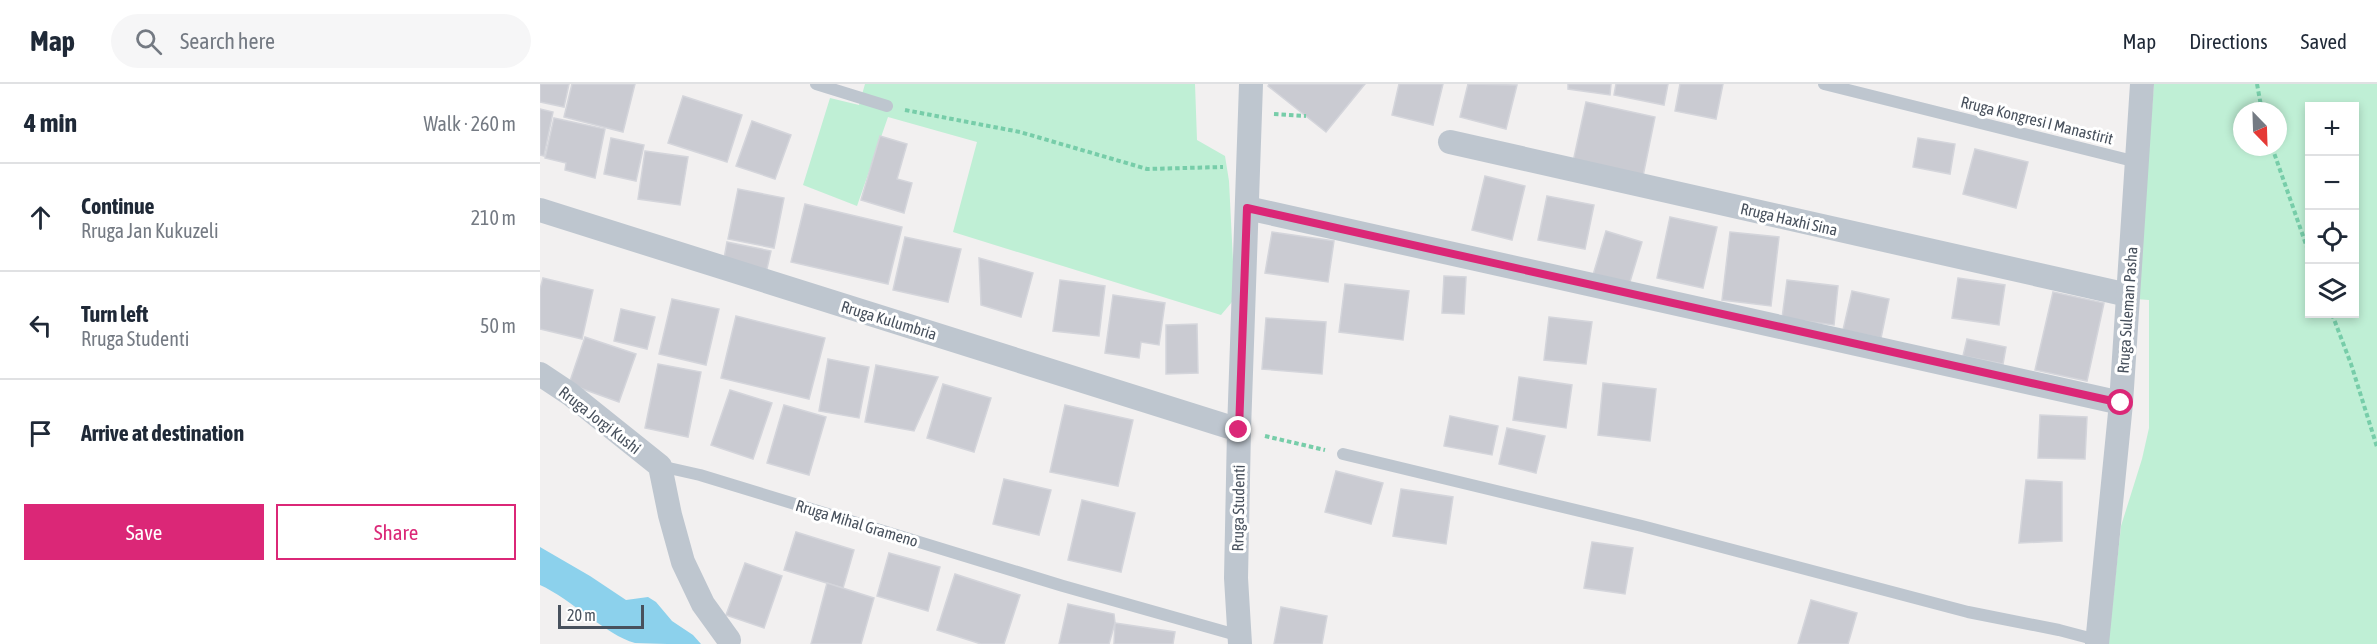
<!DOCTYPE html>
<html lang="en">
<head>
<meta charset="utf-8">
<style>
	body { margin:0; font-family:"Asap Condensed",sans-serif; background:#f6f6f7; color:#1f2937 }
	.controls { position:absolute; right:18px; top:18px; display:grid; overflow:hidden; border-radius:0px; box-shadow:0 3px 9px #0003 }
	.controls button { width:54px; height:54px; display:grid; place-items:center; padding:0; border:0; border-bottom:2px solid #e0e1e3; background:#fff; color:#1f2937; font:30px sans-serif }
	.compass { position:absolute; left:1693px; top:18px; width:54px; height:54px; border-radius:50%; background:#fff; box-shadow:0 3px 9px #0003; rotate:157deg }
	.scale { position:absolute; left:18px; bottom:15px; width:86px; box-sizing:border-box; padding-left:6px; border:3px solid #48515d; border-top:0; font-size:16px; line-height:21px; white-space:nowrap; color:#48515d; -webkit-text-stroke:4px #fff; paint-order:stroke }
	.stop { position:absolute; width:18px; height:18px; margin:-14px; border:4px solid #db2777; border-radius:50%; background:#fff }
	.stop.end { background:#db2777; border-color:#fff; box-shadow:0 2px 6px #0008 }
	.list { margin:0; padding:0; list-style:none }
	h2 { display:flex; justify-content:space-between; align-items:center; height:78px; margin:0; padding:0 24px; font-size:26px }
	h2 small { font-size:20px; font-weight:400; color:#747a83 }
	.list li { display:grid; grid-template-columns:39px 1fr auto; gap:18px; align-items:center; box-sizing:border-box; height:108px; padding:0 24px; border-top:2px solid #e0e1e3 }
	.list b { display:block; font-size:22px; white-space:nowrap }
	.list p { margin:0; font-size:20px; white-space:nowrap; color:#747a83 }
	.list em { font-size:20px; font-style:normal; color:#747a83 }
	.actions { display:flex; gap:12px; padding:18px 24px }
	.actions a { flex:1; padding:14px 0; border:2px solid #db2777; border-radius:0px; text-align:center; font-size:21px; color:#db2777 }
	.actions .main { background:#db2777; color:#fff }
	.icon { flex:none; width:33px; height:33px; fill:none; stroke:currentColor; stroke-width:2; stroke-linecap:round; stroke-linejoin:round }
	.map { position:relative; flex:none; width:1837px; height:560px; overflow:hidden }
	header { display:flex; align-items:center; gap:36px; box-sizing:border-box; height:84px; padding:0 30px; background:#fff; border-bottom:2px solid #e0e1e3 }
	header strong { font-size:28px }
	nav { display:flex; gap:33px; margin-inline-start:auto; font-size:21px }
	.search { width:420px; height:54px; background:#f6f6f7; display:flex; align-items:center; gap:15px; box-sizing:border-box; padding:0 21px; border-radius:33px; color:#747a83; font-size:22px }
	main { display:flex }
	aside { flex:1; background:#fff }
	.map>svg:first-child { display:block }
</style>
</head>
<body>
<header>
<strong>Map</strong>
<div class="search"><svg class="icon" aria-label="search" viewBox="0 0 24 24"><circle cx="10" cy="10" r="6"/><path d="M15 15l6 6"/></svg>Search here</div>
<nav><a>Map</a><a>Directions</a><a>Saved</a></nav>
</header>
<main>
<aside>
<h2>4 min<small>Walk · 260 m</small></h2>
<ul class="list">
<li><svg class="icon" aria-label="ahead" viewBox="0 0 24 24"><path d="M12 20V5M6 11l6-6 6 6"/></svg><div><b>Continue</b><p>Rruga Jan Kukuzeli</p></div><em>210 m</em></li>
<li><svg class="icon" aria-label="left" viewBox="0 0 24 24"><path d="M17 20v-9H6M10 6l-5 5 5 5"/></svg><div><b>Turn left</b><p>Rruga Studenti</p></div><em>50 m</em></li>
<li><svg class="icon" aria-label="arrive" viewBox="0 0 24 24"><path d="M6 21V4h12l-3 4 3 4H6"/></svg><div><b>Arrive at destination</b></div></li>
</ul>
<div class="actions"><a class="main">Save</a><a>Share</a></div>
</aside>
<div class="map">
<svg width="1837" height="560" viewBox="0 0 1837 560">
	<rect width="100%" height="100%" fill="#f2f0f0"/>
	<!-- green -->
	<g fill="#bfefd5" fill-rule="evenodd">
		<polygon points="325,0 655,0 657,56 685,72 689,97 694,197 692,218 681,231 413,148 437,58 348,33 317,122 263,101 290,14 319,21"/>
		<path d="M1614 0H1837V560H1568L1581 442 1602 375 1609 344V216L1596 215ZM1770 22H1814V230H1770ZM1702 27H1738V63H1702Z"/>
	</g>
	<!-- water -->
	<path fill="#8cd1ec" d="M0 463 50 492 86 516 108 513 116 518 132 537 153 551 161 560C142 560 113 560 95 559 66 551 31 515 0 501Z"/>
	<!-- building -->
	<g fill="#cacbd2" stroke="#d4d5db" stroke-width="1.5">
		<polygon points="0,0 29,0 24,23 0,18"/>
		<polygon points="32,0 95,0 83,48 24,33"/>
		<polygon points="729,0 825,0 786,48 728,2"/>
		<polygon points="859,0 903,0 893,41 852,31"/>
		<polygon points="928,0 977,1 966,45 920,33"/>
		<polygon points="1028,0 1071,0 1070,11 1028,5"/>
		<polygon points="1076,0 1128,0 1124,21 1074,11"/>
		<polygon points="1140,0 1183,0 1176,35 1135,27"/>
		<polygon points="143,12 202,31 187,78 128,59"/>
		<polygon points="1046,18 1115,33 1103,92 1033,78"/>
		<polygon points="0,25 13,28 4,72 0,71"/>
		<polygon points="14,34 65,45 55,94 25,86 26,79 5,74"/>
		<polygon points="212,37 251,51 235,95 196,82"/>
		<polygon points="340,52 367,60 357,95 372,99 364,129 321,116"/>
		<polygon points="71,54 104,61 96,97 64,90"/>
		<polygon points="1378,54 1415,60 1410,90 1373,83"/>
		<polygon points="1435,65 1488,78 1476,124 1423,110"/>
		<polygon points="105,67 148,73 140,121 98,115"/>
		<polygon points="945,92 985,102 972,156 932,146"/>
		<polygon points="198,105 244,114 234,164 188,155"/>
		<polygon points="1007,112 1054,121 1045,165 998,156"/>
		<polygon points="265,120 362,143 348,200 251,178"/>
		<polygon points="1130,133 1177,143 1163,204 1117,194"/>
		<polygon points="1066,147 1102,158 1089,201 1053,191"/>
		<polygon points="732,148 794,157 788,198 725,189"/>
		<polygon points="1190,148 1239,153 1231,222 1182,216"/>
		<polygon points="365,153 421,165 408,218 353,206"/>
		<polygon points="187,158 231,167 226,189 183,180"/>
		<polygon points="439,174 493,189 481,233 441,221"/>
		<polygon points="904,192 926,193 924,230 902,229"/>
		<polygon points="3,194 53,206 42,255 0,245 0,205"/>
		<polygon points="1418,194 1465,201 1459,241 1412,234"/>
		<polygon points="520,196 565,202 559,252 513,247"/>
		<polygon points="1247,196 1298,202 1294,241 1242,234"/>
		<polygon points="805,200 869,207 863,256 799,248"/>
		<polygon points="1312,207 1349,215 1341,254 1303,246"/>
		<polygon points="1513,208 1564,219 1547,297 1495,286"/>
		<polygon points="573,211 625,219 619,261 601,258 599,274 565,269"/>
		<polygon points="132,215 179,225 166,281 119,270"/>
		<polygon points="81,225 115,233 107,265 74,257"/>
		<polygon points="196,232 285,254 269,315 181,294"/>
		<polygon points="1009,233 1052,238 1046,280 1004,276"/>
		<polygon points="726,234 786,238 782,290 722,285"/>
		<polygon points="657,240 658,289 626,290 626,241"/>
		<polygon points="45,253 96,270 79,318 29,300"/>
		<polygon points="1427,255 1466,263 1463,280 1423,272"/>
		<polygon points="288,275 329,283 319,334 279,327"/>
		<polygon points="118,280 161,288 148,353 105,344"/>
		<polygon points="336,281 398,293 374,347 325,338"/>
		<polygon points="979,293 1032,301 1026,344 973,336"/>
		<polygon points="1063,299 1116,305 1110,357 1058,351"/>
		<polygon points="403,300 451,314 434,368 387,354"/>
		<polygon points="190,306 232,319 213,375 171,361"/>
		<polygon points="244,321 286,333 269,391 227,379"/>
		<polygon points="525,321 593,336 578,402 510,388"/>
		<polygon points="1500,331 1547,333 1545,375 1498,374"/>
		<polygon points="910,332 958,342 952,371 904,362"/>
		<polygon points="967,344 1005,352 996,389 959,380"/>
		<polygon points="796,387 843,399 831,440 785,428"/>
		<polygon points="464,395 511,406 499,451 453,440"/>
		<polygon points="1486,396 1522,398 1522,457 1479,459"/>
		<polygon points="861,405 913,413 906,460 853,452"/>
		<polygon points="542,416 595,429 581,488 528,476"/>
		<polygon points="256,448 314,466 303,504 244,486"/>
		<polygon points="1052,458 1093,464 1085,510 1044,504"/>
		<polygon points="349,469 400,483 388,527 337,512"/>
		<polygon points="205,479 242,492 224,544 186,531"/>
		<polygon points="415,490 480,511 464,560 441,560 397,546"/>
		<polygon points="287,499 334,514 321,560 271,560"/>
		<polygon points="1271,516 1317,529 1308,560 1258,560"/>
		<polygon points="528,520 574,530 575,539 569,560 519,560"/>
		<polygon points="741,523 787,532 782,560 734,560"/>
		<polygon points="575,539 635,548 633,560 574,560"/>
	</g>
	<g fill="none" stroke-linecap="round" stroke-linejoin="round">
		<!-- path -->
		<g stroke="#77cda9" stroke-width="4" stroke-dasharray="4.5 3" stroke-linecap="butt">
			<polyline points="1717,0 1722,27"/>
			<polyline points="365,26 480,48 607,85 683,83"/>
			<polyline points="734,30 766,32"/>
			<polyline points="1732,63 1770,172"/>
			<polyline points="1792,230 1811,280 1837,363"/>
			<polyline points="725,352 785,366"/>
		</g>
		<!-- service -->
		<g stroke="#bec6cf" stroke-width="12">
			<polyline points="276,0 347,22"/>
			<polyline points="1284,0 1597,78"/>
			<polyline points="803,370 1102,442 1428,528 1519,546 1557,556"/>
			<polyline points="120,382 160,391 523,502 700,552"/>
		</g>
		<!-- minor -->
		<g stroke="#bec6cf" stroke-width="24">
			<polyline points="910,58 1588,211"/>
			<polyline points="707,124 1581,319"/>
			<polyline points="0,126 699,346"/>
			<polyline points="0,290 30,310 120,382 130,431 143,478 163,520 189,556"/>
			<polyline points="700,560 696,494 699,346 711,0"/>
			<polyline points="1557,560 1581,319 1602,0"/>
		</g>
	</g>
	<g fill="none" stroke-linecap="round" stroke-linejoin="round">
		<!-- route -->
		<polyline stroke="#db2777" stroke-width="8" points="699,346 707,124 1581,319"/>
	</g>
	<g text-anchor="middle" stroke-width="6" stroke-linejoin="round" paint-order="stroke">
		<!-- street labels -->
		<g font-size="16" fill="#48515d" stroke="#fff">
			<text transform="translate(1497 36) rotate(14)" y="6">Rruga Kongresi I Manastirit</text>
			<text transform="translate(1249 135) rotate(13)" y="6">Rruga Haxhi Sina</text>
			<text transform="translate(1587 226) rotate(-86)" y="6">Rruga Suleman Pasha</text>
			<text transform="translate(349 236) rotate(17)" y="6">Rruga Kulumbria</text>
			<text transform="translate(60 336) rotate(38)" y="6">Rruga Jorgi Kushi</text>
			<text transform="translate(698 424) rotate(-89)" y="6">Rruga Studenti</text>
			<text transform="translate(317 439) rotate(17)" y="6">Rruga Mihal Grameno</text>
		</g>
	</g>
</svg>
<div class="controls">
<button>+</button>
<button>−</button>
<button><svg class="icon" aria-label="locate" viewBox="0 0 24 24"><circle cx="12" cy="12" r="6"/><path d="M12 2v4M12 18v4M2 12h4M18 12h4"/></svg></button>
<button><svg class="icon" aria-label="layers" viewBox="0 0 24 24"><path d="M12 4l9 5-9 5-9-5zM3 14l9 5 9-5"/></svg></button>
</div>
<svg class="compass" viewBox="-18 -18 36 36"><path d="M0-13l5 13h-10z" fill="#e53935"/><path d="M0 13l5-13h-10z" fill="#747a83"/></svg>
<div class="scale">20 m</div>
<div class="stop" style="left:1581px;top:319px"></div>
<div class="stop end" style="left:699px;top:346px"></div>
</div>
</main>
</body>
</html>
